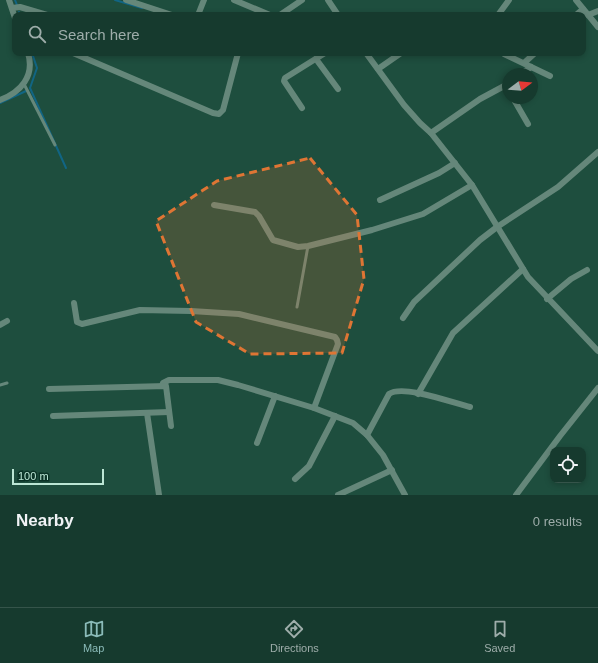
<!DOCTYPE html>
<html lang="en">
<head>
<meta charset="utf-8">
<style>
	body { margin:0; font-family:Arial,sans-serif; background:#23453a; color:#f1f3f6 }
	.controls { position:absolute; right:12px; bottom:12px; display:grid; overflow:hidden; border-radius:8px; box-shadow:0 2px 6px #0003 }
	.controls button { width:36px; height:36px; display:grid; place-items:center; padding:0; border:0; border-bottom:1px solid #35544a; background:#163a2e; color:#f1f3f6; font:20px sans-serif }
	.compass { position:absolute; left:502px; top:68px; width:36px; height:36px; border-radius:50%; background:#163a2e; box-shadow:0 2px 6px #0003; rotate:74deg }
	.scale { position:absolute; left:12px; bottom:10px; width:92px; box-sizing:border-box; padding-left:4px; border:2px solid #bce6d5; border-top:0; font-size:11px; line-height:14px; white-space:nowrap; color:#bce6d5; -webkit-text-stroke:3px #0a3226; paint-order:stroke }
	.list { margin:0; padding:0; list-style:none }
	h2 { display:flex; justify-content:space-between; align-items:center; height:52px; margin:0; padding:0 16px; font-size:17px }
	h2 small { font-size:13px; font-weight:400; color:#9eadaa }
	.icon { flex:none; width:22px; height:22px; fill:none; stroke:currentColor; stroke-width:2; stroke-linecap:round; stroke-linejoin:round }
	.map { position:relative; flex:none; width:598px; height:495px; overflow:hidden }
	.search { position:absolute; background:#163a2e; box-shadow:0 2px 6px #0003; left:12px; right:12px; top:12px; height:44px; display:flex; align-items:center; gap:10px; box-sizing:border-box; padding:0 14px; border-radius:8px; color:#9eadaa; font-size:15px }
	.sheet { height:112px; background:#163a2e }
	nav { display:flex; justify-content:space-around; align-items:center; box-sizing:border-box; height:56px; border-top:1px solid #35544a; background:#163a2e; font-size:11px; color:#9eadaa }
	nav a { display:grid; justify-items:center; gap:2px }
	nav .on { color:#8bbbb9 }
	.map>svg:first-child { display:block }
</style>
</head>
<body>
<div class="map">
<svg width="598" height="495" viewBox="0 0 598 495">
	<rect width="100%" height="100%" fill="#1e4e3e"/>
	<g fill="none" stroke-linecap="round" stroke-linejoin="round">
		<!-- stream -->
		<g stroke="#116584" stroke-width="2">
			<polyline points="15,0 17,5"/>
			<polyline points="115,0 142,8"/>
			<polyline points="19,12 20,15"/>
			<polyline points="32,53 37,68 30,88 66,168"/>
			<polyline points="0,103 26,91"/>
		</g>
		<!-- lane -->
		<g stroke="#65877a" stroke-width="3">
			<polyline points="24,84 55,145"/>
			<polyline points="297,307 308,246"/>
			<polyline points="0,385 7,383"/>
		</g>
		<!-- street -->
		<g stroke="#65877a" stroke-width="6">
			<polyline points="9,0 15,18"/>
			<polyline points="126,0 172,15"/>
			<polyline points="234,0 270,15"/>
			<polyline points="328,0 338,15"/>
			<polyline points="576,0 598,27"/>
			<polyline points="12,8 20,7 47,15"/>
			<polyline points="198,15 204,0"/>
			<polyline points="280,15 302,0"/>
			<polyline points="498,15 509,0"/>
			<polyline points="576,15 583,9"/>
			<polyline points="588,15 598,11"/>
			<polyline points="73,53 213,113 219,114 223,110 238,53"/>
			<polyline points="366,53 404,105 420,123 431,133 472,185 528,277 598,351"/>
			<polyline points="504,54 550,76"/>
			<polyline points="316,59 338,89"/>
			<polyline points="524,63 535,53"/>
			<polyline points="378,69 401,53"/>
			<polyline points="521,74 531,67"/>
			<polyline points="513,98 528,124"/>
			<path d="M0 100C21 92 35 76 28 53"/>
			<polyline points="302,108 284,81 285,78 325,53"/>
			<polyline points="431,133 480,99 506,85 508,89"/>
			<polyline points="380,200 439,173 455,163"/>
			<polyline points="214,205 255,212 259,216 273,240 298,247 308,246 372,230 423,214 472,185"/>
			<polyline points="547,299 571,279 587,270"/>
			<polyline points="74,303 77,322 82,324 140,310 191,311 239,314 335,337 337,340 338,344 314,408"/>
			<polyline points="403,318 414,302 480,240 497,227 558,187 598,152"/>
			<polyline points="0,325 7,321"/>
			<polyline points="162,386 163,383 169,380 218,380 238,385 314,408 353,423 367,435 383,455 405,495"/>
			<polyline points="49,389 166,386 171,426"/>
			<polyline points="418,394 453,333 523,269"/>
			<polyline points="147,413 159,495"/>
			<polyline points="53,416 169,412"/>
			<path d="M367 435 389 394C403 384 453 403 470 407"/>
			<polyline points="257,443 275,396"/>
			<polyline points="295,479 309,466 335,416"/>
			<polyline points="338,495 392,470"/>
			<polyline points="516,495 560,436 598,388"/>
		</g>
	</g>
	<!-- marked area -->
	<path fill="#df7534" fill-opacity="0.2" stroke="#df7534" stroke-width="3" stroke-dasharray="8 5" stroke-linejoin="round" d="M310 158 357 215 364 279 342 353 250 354 196 322 156 221 217 181Z"/>
</svg>
<div class="controls">
<button><svg class="icon" aria-label="locate" viewBox="0 0 24 24"><circle cx="12" cy="12" r="6"/><path d="M12 2v4M12 18v4M2 12h4M18 12h4"/></svg></button>
</div>
<svg class="compass" viewBox="-18 -18 36 36"><path d="M0-13l5 13h-10z" fill="#e53935"/><path d="M0 13l5-13h-10z" fill="#9eadaa"/></svg>
<div class="scale">100 m</div>
<div class="search"><svg class="icon" aria-label="search" viewBox="0 0 24 24"><circle cx="10" cy="10" r="6"/><path d="M15 15l6 6"/></svg>Search here</div>
</div>
<section class="sheet">
<h2>Nearby<small>0 results</small></h2>
<ul class="list">
</ul>
</section>
<nav>
<a class="on"><svg class="icon" aria-label="map" viewBox="0 0 24 24"><path d="M3 6l6-2 6 2 6-2v14l-6 2-6-2-6 2zM9 4v14M15 6v14"/></svg>Map</a>
<a><svg class="icon" aria-label="directions" viewBox="0 0 24 24"><path d="M12 3l9 9-9 9-9-9zM9 14v-3h6M13 9l2 2-2 2"/></svg>Directions</a>
<a><svg class="icon" aria-label="saved" viewBox="0 0 24 24"><path d="M7 4h10v16l-5-4-5 4z"/></svg>Saved</a>
</nav>
</body>
</html>
